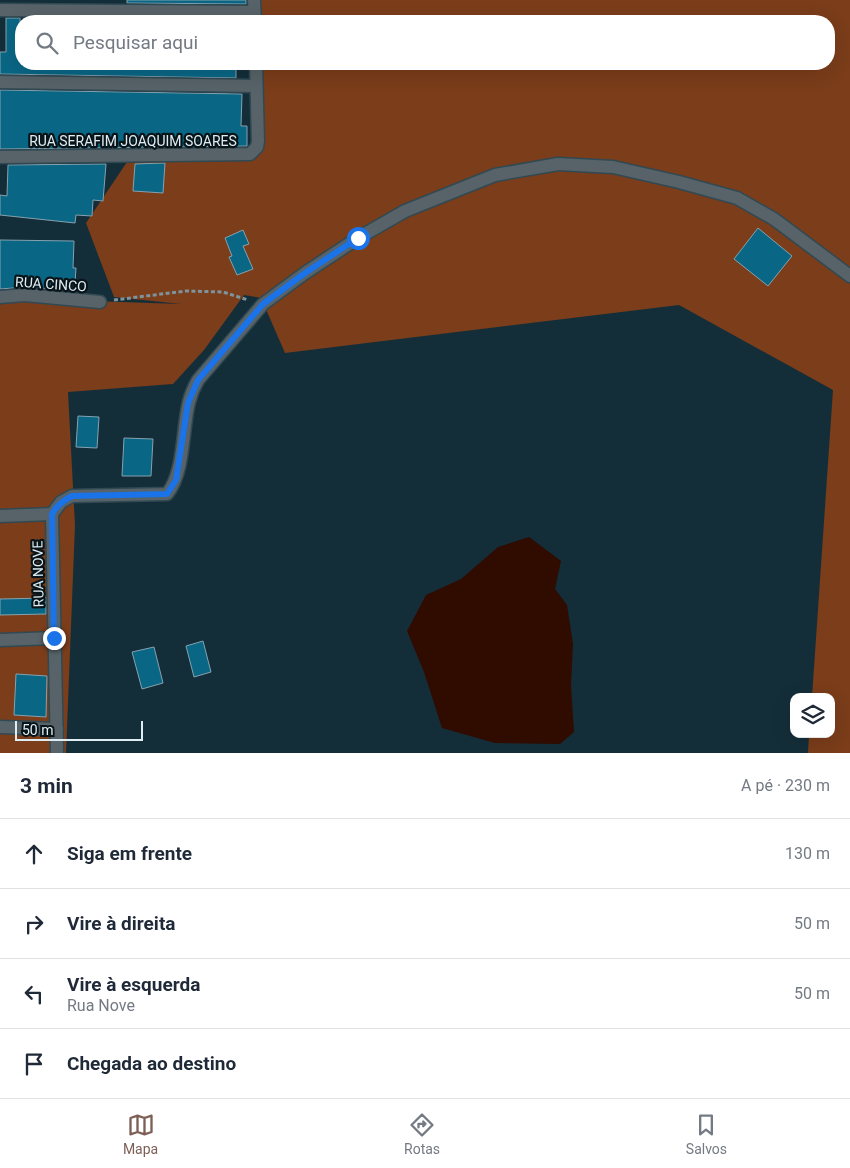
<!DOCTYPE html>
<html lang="pt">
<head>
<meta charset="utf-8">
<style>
	body { margin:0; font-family:Roboto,sans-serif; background:#f6f6f7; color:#1f2937 }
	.controls { position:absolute; right:15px; bottom:15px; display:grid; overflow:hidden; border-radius:10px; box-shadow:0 5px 20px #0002 }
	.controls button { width:45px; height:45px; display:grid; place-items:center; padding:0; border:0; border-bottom:1px solid #e0e1e3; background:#fff; color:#1f2937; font:25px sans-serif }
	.scale { position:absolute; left:15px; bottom:12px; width:128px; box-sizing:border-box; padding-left:5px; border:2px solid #deedf4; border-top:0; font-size:14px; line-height:18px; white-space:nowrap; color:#deedf4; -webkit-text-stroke:4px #091419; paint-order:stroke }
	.stop { position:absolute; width:15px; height:15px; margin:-11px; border:4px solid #1a73e8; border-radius:50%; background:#fff }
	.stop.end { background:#1a73e8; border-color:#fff; box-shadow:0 1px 5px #0008 }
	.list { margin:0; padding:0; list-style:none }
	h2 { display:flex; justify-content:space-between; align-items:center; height:65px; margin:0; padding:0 20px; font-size:21px }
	h2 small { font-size:16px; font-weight:400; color:#747a83 }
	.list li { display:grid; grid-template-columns:32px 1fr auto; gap:15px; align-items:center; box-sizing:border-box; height:70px; padding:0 20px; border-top:1px solid #e0e1e3 }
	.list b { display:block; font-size:19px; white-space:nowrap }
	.list p { margin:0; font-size:16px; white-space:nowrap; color:#747a83 }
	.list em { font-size:16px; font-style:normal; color:#747a83 }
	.icon { flex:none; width:28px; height:28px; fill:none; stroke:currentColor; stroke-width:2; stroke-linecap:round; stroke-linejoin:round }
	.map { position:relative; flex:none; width:850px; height:753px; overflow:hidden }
	.search { position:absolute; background:#fff; box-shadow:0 5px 20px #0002; left:15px; right:15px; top:15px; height:55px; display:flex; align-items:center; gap:12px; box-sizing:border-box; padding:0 18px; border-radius:20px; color:#747a83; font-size:19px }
	.sheet { height:345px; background:#fff }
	nav { display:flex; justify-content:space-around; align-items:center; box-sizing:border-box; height:70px; border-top:1px solid #e0e1e3; background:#fff; font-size:14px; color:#747a83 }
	nav a { display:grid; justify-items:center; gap:2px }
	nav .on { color:#7d5f56 }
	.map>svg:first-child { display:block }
</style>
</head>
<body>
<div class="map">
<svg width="850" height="753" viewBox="0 0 850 753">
	<rect width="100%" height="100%" fill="#142e39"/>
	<!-- green -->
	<polygon fill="#7b3d1a" points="260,0 850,0 850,753 808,753 809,734 831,734 831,697 812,697 833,390 679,305 285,353 261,298 244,295 204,350 173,384 68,392 75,525 66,753 0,753 0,298 181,304 114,297 86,223 127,162 254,158 261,64 829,64 829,21 260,21"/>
	<!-- water -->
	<polygon fill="#300b00" points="529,537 561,561 555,589 567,605 573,644 571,685 574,732 560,744 495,743 442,728 424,672 407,631 426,595 461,579 498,547"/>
	<!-- building -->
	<g fill="#096785" stroke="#85a2af">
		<polygon points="127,0 246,0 246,4 127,3"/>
		<polygon points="6,18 20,18 21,64 236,64 236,78 0,74 0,52 6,52"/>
		<polygon points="125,19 247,20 247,21 125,21"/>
		<polygon points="0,90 242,94 241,126 247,126 247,146 0,149"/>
		<polygon points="165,163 163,193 133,191 135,164"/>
		<polygon points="106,164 103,201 93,200 92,216 76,215 75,223 0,215 0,195 7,196 8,165"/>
		<polygon points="758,228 792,256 768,286 734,259"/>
		<polygon points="243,230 249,244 243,246 253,269 237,275 229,257 232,256 225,238"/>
		<polygon points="0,240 74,241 73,268 76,268 75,283 68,283 68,290 26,287 0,289"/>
		<polygon points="78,416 99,417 97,448 76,447"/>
		<polygon points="124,438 153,439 151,476 122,476"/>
		<polygon points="46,598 46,614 0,615 0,599"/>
		<polygon points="203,641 211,672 194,677 186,646"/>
		<polygon points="154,647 163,683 142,689 132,652"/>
		<polygon points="16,674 47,676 46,717 14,715"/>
	</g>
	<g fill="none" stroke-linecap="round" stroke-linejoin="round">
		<defs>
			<g id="minor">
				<polyline points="254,0 255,21"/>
				<polyline points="0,10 254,12"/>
				<polyline points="0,82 256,86"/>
				<polyline points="0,157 250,154 257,147 258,141 256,64"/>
				<polyline points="0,297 25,295 100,302"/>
				<path d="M52 514 61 502 72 496 167 494C185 472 182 429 189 402 191 394 194 387 198 380L263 304 305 273 358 238 405 211 495 175 558 164 613 167 679 182 737 198 774 219 850 276"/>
				<polyline points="52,514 57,753"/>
				<polyline points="0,516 52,514"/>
				<polyline points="0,640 54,638"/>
				<polyline points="0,727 57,729"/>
			</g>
		</defs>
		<!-- minor casing -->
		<use href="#minor" stroke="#304953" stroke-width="15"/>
		<!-- path -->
		<polyline stroke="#7e939b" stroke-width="3" stroke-dasharray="4 2.5" stroke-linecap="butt" points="114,300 186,291 223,292 248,300"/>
		<!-- minor -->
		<use href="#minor" stroke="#576368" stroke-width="12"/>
	</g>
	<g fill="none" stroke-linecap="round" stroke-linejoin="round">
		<!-- route -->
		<path stroke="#1a73e8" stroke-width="6" d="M54 638 52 514C57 505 64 500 72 496L167 494 176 480 188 403 198 380 263 304 305 273 358 238"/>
	</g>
	<g text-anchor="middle" stroke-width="4.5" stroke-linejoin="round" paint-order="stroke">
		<!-- street labels -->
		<g font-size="14" fill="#deedf4" stroke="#091419">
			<text x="133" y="146">RUA SERAFIM JOAQUIM SOARES</text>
			<text transform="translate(51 284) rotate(4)" y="5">RUA CINCO</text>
			<text transform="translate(38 574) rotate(-91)" y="5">RUA NOVE</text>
		</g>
	</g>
</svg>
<div class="controls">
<button><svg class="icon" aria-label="layers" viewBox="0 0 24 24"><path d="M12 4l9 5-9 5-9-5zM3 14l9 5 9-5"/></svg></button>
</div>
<div class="scale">50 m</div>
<div class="stop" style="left:358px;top:238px"></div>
<div class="stop end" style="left:54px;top:638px"></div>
<div class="search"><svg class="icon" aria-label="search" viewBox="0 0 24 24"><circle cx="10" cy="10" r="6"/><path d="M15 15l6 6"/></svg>Pesquisar aqui</div>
</div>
<section class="sheet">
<h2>3 min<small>A pé · 230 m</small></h2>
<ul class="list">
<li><svg class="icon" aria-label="ahead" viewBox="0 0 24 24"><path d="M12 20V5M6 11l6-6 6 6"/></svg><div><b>Siga em frente</b></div><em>130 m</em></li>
<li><svg class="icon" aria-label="right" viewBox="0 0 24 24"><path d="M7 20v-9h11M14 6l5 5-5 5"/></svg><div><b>Vire à direita</b></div><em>50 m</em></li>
<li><svg class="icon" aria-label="left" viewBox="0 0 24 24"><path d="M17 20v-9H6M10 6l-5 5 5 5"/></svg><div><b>Vire à esquerda</b><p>Rua Nove</p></div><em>50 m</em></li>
<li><svg class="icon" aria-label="arrive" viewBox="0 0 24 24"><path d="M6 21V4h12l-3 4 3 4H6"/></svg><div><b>Chegada ao destino</b></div></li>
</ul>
</section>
<nav>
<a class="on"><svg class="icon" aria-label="map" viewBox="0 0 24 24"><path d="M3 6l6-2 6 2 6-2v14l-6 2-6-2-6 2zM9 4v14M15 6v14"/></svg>Mapa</a>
<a><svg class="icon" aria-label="directions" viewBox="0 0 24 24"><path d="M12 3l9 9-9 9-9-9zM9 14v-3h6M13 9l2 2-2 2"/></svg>Rotas</a>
<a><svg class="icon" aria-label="saved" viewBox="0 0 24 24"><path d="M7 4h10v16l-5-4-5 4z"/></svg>Salvos</a>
</nav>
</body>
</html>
